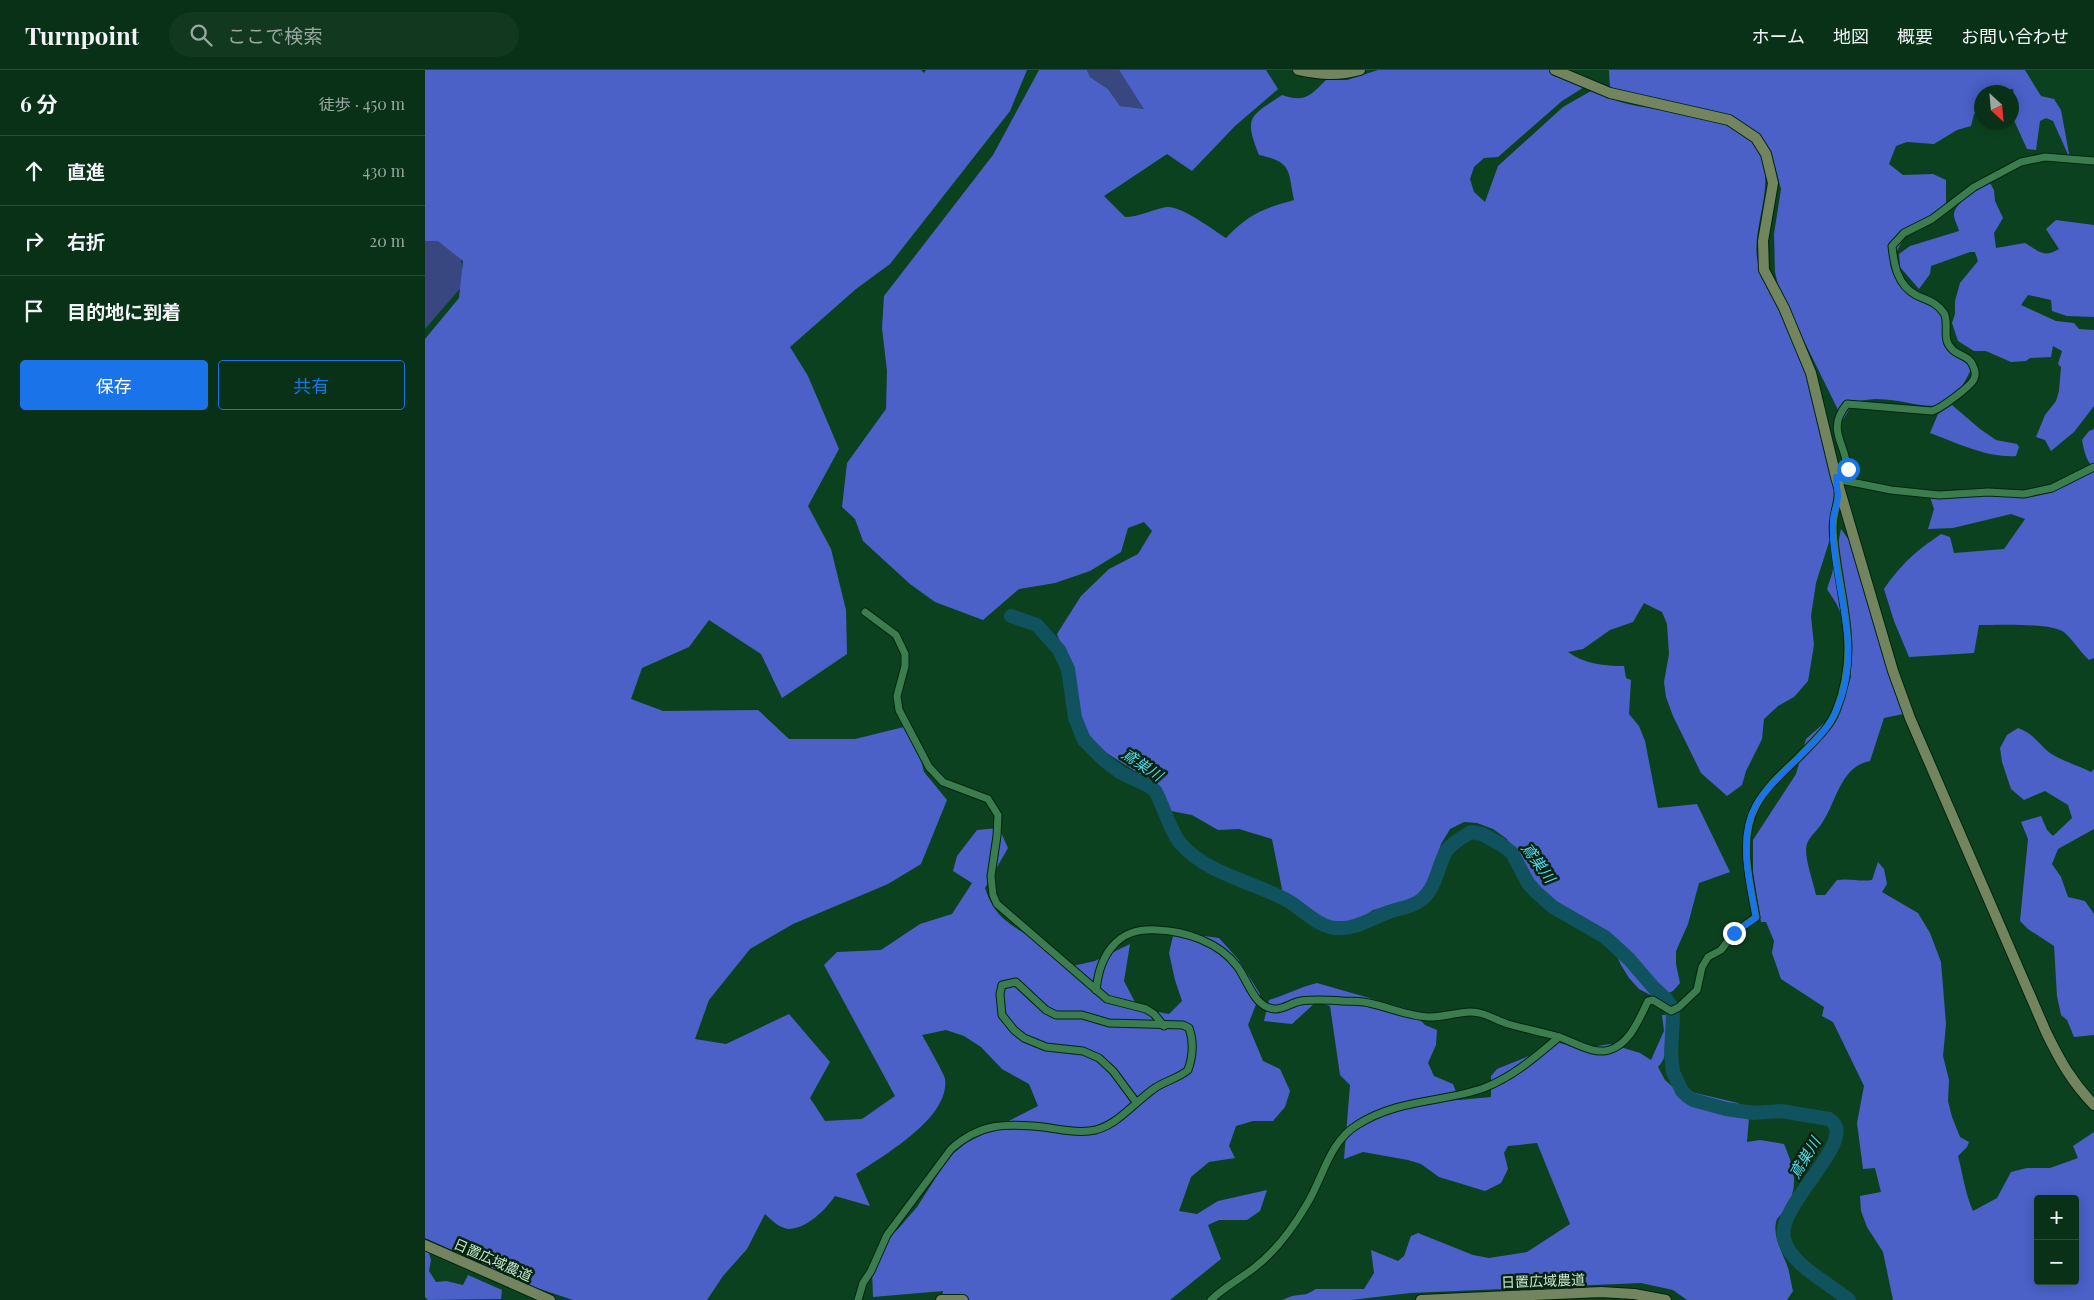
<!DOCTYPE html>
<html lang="ja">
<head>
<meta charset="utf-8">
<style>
	body { margin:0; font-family:"Playfair Display","Noto Sans JP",serif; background:#123920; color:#f1f3f6 }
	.controls { position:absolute; right:15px; bottom:15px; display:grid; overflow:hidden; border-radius:5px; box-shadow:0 2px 12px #0003 }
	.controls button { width:45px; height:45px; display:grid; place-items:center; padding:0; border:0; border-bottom:1px solid #294c36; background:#093117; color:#f1f3f6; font:25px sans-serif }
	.compass { position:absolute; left:1549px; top:15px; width:45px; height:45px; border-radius:50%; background:#093117; box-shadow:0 2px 12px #0003; rotate:154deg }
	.stop { position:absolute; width:15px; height:15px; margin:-11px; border:4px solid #1a73e8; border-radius:50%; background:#fff }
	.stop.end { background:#1a73e8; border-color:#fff; box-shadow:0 1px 5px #0008 }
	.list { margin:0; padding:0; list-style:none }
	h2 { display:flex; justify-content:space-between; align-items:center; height:65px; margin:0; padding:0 20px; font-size:21px }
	h2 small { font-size:16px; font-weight:400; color:#99a9a1 }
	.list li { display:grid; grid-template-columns:32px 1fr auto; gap:15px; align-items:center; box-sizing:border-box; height:70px; padding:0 20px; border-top:1px solid #294c36 }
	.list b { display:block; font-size:19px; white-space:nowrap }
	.list em { font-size:16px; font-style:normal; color:#99a9a1 }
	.actions { display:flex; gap:10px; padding:15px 20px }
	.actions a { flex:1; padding:11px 0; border:1px solid #1a73e8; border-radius:5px; text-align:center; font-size:18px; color:#1a73e8 }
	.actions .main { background:#1a73e8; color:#fff }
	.icon { flex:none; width:28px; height:28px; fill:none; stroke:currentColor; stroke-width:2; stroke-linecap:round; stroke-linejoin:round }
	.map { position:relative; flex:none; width:1669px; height:1230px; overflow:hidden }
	header { display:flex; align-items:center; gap:30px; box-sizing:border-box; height:70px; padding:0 25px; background:#093117; border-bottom:1px solid #294c36 }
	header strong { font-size:24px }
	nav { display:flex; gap:28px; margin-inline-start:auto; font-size:18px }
	.search { width:350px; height:45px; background:#123920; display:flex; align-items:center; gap:12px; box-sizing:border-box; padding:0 18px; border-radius:28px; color:#99a9a1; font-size:19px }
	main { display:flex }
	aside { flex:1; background:#093117 }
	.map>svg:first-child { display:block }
</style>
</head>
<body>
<header>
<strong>Turnpoint</strong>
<div class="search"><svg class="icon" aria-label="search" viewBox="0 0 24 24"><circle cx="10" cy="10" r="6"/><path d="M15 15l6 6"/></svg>ここで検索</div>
<nav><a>ホーム</a><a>地図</a><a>概要</a><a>お問い合わせ</a></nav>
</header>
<main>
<aside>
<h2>6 分<small>徒歩 · 450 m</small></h2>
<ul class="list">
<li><svg class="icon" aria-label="ahead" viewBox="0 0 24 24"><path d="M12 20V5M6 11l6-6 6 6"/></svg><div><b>直進</b></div><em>430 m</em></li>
<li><svg class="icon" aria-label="right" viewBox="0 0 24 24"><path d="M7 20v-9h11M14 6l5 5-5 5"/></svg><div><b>右折</b></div><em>20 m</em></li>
<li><svg class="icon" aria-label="arrive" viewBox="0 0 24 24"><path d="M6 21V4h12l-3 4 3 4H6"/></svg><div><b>目的地に到着</b></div></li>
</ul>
<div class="actions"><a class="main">保存</a><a>共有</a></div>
</aside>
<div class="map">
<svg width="1669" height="1230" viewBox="0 0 1669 1230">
	<rect width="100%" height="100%" fill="#0c411f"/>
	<!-- green -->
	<g fill="#394781">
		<polygon points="662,0 694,0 720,39 695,36 683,19 665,7"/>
		<polygon points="0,162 35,181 39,214 0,259"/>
	</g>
	<!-- forest -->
	<g fill="#4b61c8" fill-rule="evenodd">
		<path d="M0 0H496L499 3 501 0H602L585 41 465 194 431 219 365 277 383 306 414 379 383 436 406 479 421 540 422 584 357 628 336 584 284 550 264 577 217 598 206 629 238 641 333 640 364 669H430L487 655 499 702 522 730 496 794 463 814 368 854 325 879 284 930 270 969 301 974 364 944 405 992 385 1028 400 1051 437 1049 470 1026 399 895 412 882 456 880 495 854 527 844 547 813 528 801 532 786 552 760 574 758 583 778 560 818C571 851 587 854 613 872 623 880 633 889 643 897L670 891 705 874 699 911 713 938 744 944 757 931 750 910 744 883 749 862 794 868 813 889 835 924 823 955 838 991 855 999 865 1021 860 1037 848 1051H828L811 1056 804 1076 810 1088 784 1092 766 1107 754 1141 772 1144 793 1131 842 1120 835 1141 822 1150H794L783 1155 796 1189 745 1230H517L518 1221 448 1227 447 1199 452 1177 473 1159 492 1137 524 1087 541 1073 613 1036 604 1014 577 999 556 977 539 966 521 960 497 965C501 972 520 1005 520 1009 525 1048 459 1085 431 1104L445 1136 410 1126C401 1139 382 1159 363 1159 355 1158 346 1150 340 1144L322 1179 298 1206 282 1230H148L109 1217 0 1168V269L34 228 38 191 13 171H0Z"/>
		<path d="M614 0H662L665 7 683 19 695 36 719 39 694 0H841L853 19 810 56 767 101 742 84 679 126 700 147C715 147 728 139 742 137 757 136 788 160 801 168 824 144 837 139 869 130 863 100 867 92 834 85 819 47 824 47 857 25 880 33 885 26 901 10H922L953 0H1127L1164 14 1137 31 1073 87 1059 88 1049 97 1045 109 1049 122 1060 132 1073 96 1138 37 1166 21C1177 25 1188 30 1199 33 1230 41 1301 46 1323 67 1368 111 1307 172 1344 215L1386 313 1418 428 1391 513 1386 546 1389 575 1383 611 1369 627 1353 636 1339 649 1337 669 1321 701 1317 715 1302 726 1276 703 1248 646 1241 627 1239 612 1244 584 1242 554 1237 542 1219 533 1208 552 1185 560 1158 579 1143 582C1159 594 1180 596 1199 596L1201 608 1206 610 1204 644 1214 656 1220 671 1233 738 1272 734 1305 802 1274 813 1263 854 1251 881V894L1255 913 1248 921 1231 928 1214 919 1204 908 1196 895 1181 863 1153 847 1117 833 1101 815 1089 793 1087 779 1082 769 1068 759 1052 753 1039 752 1025 759 1016 774 1004 811 989 829 948 840 931 852 905 851 870 843 859 829 847 769 814 759 793 760 767 745 746 741 729 710 713 703 677 680 661 661 654 638 650 611 632 564 656 526 684 499 713 484 727 461 719 452 703 458 696 482 665 501 630 513 594 519 558 550 510 532 485 514 438 471 430 449 417 437 422 393 461 339 462 301 457 258 459 226 568 85Z"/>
		<path d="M1184 0H1600L1616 26 1629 29 1636 40 1645 89 1628 51 1621 48 1615 51 1611 80 1602 79 1587 46V40L1591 38 1588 19 1573 21 1572 22H1556V44H1549L1546 56 1532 60 1509 74 1482 72 1471 76 1464 94 1478 105 1508 104 1521 110V134L1478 169 1465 195 1469 205 1487 227 1512 238 1521 248 1527 275 1546 299C1521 356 1498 330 1452 329 1445 329 1437 331 1429 331L1418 350 1354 220 1350 202 1349 164 1356 119 1346 82 1332 64 1305 46 1185 19Z"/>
		<path d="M1565 113 1569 120 1570 131 1578 148 1569 163 1571 178 1600 173C1613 180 1617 189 1634 179L1621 159 1631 150 1669 155V247L1642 246 1627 241 1626 230 1603 225 1596 235 1631 251 1649 253 1654 259 1669 260V336L1649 362 1626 381 1620 370 1611 367 1620 345 1631 331 1634 321 1636 297 1633 294 1637 281 1628 276 1626 287 1605 288 1601 291 1586 292 1561 281H1549L1533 271 1527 253 1530 244V231L1535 213 1553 191 1550 182H1545L1506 196 1505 204 1494 219 1475 197 1474 184 1485 176 1534 161C1533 156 1529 150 1529 145 1529 132 1555 118 1565 113Z"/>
		<path d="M1527 335 1555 359 1571 370 1592 374 1594 377 1591 386C1562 388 1532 373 1505 363L1513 344Z"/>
		<path d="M1669 359V398C1661 391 1659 381 1657 370L1664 361Z"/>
		<path d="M1669 401V588L1664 590C1655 582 1649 571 1640 563 1628 552 1572 555 1554 555L1549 583 1484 587 1469 551 1459 519C1477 493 1491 481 1516 464L1525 467 1529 483 1579 479 1600 449 1586 444 1528 458 1503 459 1509 439 1505 427 1524 423 1600 425 1623 423 1645 414Z"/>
		<path d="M1416 459 1429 477 1483 643 1459 648 1445 691C1415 697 1412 731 1397 753 1391 763 1382 767 1381 779 1381 793 1388 811 1391 825H1400L1412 810C1424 808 1435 812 1447 810L1453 792 1459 799 1462 814 1457 822 1493 843 1505 863 1516 892 1521 954 1518 986 1524 1010 1523 1031 1527 1047 1535 1067 1544 1072 1542 1077 1533 1086C1538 1105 1540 1123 1548 1141L1572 1128 1586 1102 1602 1098H1625L1653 1088 1648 1076 1669 1062V1230H1468L1458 1182 1442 1157 1436 1141 1435 1126 1456 1122 1450 1098 1438 1099 1432 1053 1439 1016 1408 952 1397 946 1399 937 1356 909 1347 883 1349 871 1341 852H1336L1328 802V770L1371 704 1381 669 1416 638 1426 607 1425 563 1411 533 1402 519 1407 504ZM1613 1129H1650V1211H1613Z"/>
		<path d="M1593 658C1612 665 1614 677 1630 686 1641 692 1654 696 1666 702L1669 699V759L1633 779 1627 794 1636 807 1643 827 1660 831 1669 844V965L1649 967 1642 950 1636 945 1632 926 1629 876 1603 859 1595 851 1603 769 1596 752 1616 746 1622 760 1628 766 1647 748 1643 735 1620 721 1599 730 1586 719 1577 692 1575 678 1582 665Z"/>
		<path d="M892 913 986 940 1000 955 1012 960 1011 975 1003 993 1009 1006 1028 1014 1034 1030 1066 1027V1006L1072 999 1104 986 1126 970 1154 979 1185 974 1215 983 1226 990 1239 961 1237 945H1243C1243 961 1245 985 1233 997L1240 1010 1249 1018 1313 1033 1324 1048 1322 1072 1335 1070 1359 1074C1369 1098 1375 1116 1360 1140 1358 1143 1354 1146 1352 1149 1346 1165 1358 1183 1363 1198 1365 1205 1366 1213 1368 1221L1362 1230H1262L1248 1220 1216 1213 985 1223 926 1230H857L867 1226 882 1224 891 1219H939L949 1203 946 1180 973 1191 979 1186 986 1166 993 1163 1048 1185 1064 1188 1102 1182 1145 1154 1112 1073 1083 1076 1079 1083 1083 1099 1076 1113 1060 1121 1014 1107 996 1094 983 1090 938 1082 919 1089 925 1015 915 1005 905 936 891 932 867 954 839 951 844 930C861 925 875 917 892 913Z"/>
		<polygon points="0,1179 3,1180 6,1190 4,1201 11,1212 21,1211 38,1215 43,1205 77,1220 76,1229 3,1230 0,1227"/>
	</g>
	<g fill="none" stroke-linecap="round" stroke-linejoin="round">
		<!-- river -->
		<path stroke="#10525d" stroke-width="14" d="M586 546 612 555 634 580 643 599 650 648 659 670 680 691 696 703 726 717 731 722C738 736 746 762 755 773 784 806 829 811 865 832 879 841 893 856 910 858 931 860 946 848 964 842 974 838 983 838 993 832 1011 822 1012 796 1022 780 1028 772 1038 767 1046 762L1057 764 1077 775 1087 783 1103 813 1111 822 1128 837 1180 867 1204 889 1229 918 1242 930 1246 936 1248 947 1246 983 1248 1002 1257 1021 1262 1026 1268 1030 1301 1039 1329 1043 1356 1041 1404 1049C1437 1068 1351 1134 1359 1168 1364 1194 1404 1213 1424 1230"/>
		<defs>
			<g id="street">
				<polyline points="1411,409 1466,420 1514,425 1563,422 1599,424 1627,418 1669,397"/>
				<path d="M1420 409C1429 378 1397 364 1422 334L1507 341C1515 339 1545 317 1549 309 1552 303 1549 297 1546 292 1541 285 1532 285 1527 279 1516 269 1525 254 1519 243 1512 232 1501 230 1491 225 1472 215 1469 194 1467 176L1479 163 1507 149 1549 117 1596 92 1620 87 1669 91"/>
				<polyline points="440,542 471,565 480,584 480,596 472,626 474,640 504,697 518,712 563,729 573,745 572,766 566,806 568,825 572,834 682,929 721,939 729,944 739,956"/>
				<path d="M671 920C673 904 676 891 686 878 698 863 712 859 732 860 760 861 794 872 812 896 823 910 829 939 851 939 859 939 868 932 876 931 890 929 904 930 918 931 926 931 936 931 944 933 964 937 982 946 1003 947 1022 948 1040 938 1058 944 1067 947 1074 951 1083 954 1100 959 1117 962 1134 967 1149 972 1169 985 1184 980 1205 974 1214 949 1223 931L1228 930 1246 941 1254 937 1272 920 1277 897 1283 887 1296 880 1309 863 1331 847C1325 813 1313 769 1331 736 1341 717 1358 702 1373 688 1386 674 1404 659 1411 641 1436 578 1415 533 1409 470 1408 463 1408 455 1409 448 1410 439 1414 430 1413 422"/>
				<path d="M433 1230 438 1213 446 1201 462 1165 526 1079C555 1053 581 1053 618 1057 634 1059 648 1063 664 1061 690 1059 709 1032 730 1018 740 1011 754 1008 763 1000 768 986 769 972 764 958L758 955 684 953 657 945H631L621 940 591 912 577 915 575 924 577 945 589 960 599 968 621 977 658 981 674 988 688 1001 711 1032"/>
				<path d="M786 1230C799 1217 815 1209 829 1198 851 1181 868 1158 882 1134 898 1108 904 1072 932 1055 972 1029 1016 1033 1059 1018 1089 1006 1109 988 1134 967"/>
			</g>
			<g id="secondary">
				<path d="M873 0C894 5 914 6 935 0"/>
				<path d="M1130 0 1185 23 1304 50 1331 68 1341 84 1348 113 1338 171 1339 200 1359 238 1386 303 1411 407 1468 601 1485 648 1621 962C1635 991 1647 1012 1669 1035"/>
				<polyline points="0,1175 125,1230"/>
				<polyline points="516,1230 538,1230"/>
				<polyline points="996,1230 1176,1222 1209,1224 1241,1230"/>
			</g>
		</defs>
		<!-- street casing -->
		<use href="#street" stroke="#01250e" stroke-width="9"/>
		<!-- secondary casing -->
		<use href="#secondary" stroke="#01250e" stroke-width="12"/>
		<!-- street -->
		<use href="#street" stroke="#3b7d4e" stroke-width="7"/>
		<!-- secondary -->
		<use href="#secondary" stroke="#72855f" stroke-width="10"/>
	</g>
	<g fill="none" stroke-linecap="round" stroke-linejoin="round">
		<!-- route -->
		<path stroke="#1a73e8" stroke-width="6" d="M1309 863 1331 848C1325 813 1312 768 1331 735 1341 718 1357 704 1371 690 1385 676 1402 661 1410 643 1439 583 1412 529 1408 468 1408 461 1408 455 1408 449 1409 441 1413 434 1413 426 1413 420 1411 413 1411 407L1420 409 1423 399"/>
	</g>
	<g text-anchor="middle" stroke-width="5" stroke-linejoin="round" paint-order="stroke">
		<!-- street labels -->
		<g font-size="14" fill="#c8e9cf" stroke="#082411">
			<text transform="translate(68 1190) rotate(24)" y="5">日置広域農道</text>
			<text transform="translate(1118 1211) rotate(-2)" y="5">日置広域農道</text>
		</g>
		<!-- water labels -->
		<g font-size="15" font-style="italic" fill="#56d6ec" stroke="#082411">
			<text transform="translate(717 695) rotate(34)" y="5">鳶巣川</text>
			<text transform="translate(1113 793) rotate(54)" y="5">鳶巣川</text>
			<text transform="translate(1380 1088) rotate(-59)" y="5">鳶巣川</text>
		</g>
	</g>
</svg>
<div class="controls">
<button>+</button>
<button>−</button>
</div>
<svg class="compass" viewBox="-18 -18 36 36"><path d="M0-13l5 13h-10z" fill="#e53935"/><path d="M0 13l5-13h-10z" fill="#99a9a1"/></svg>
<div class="stop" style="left:1423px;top:399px"></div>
<div class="stop end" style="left:1309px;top:863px"></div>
</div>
</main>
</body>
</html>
